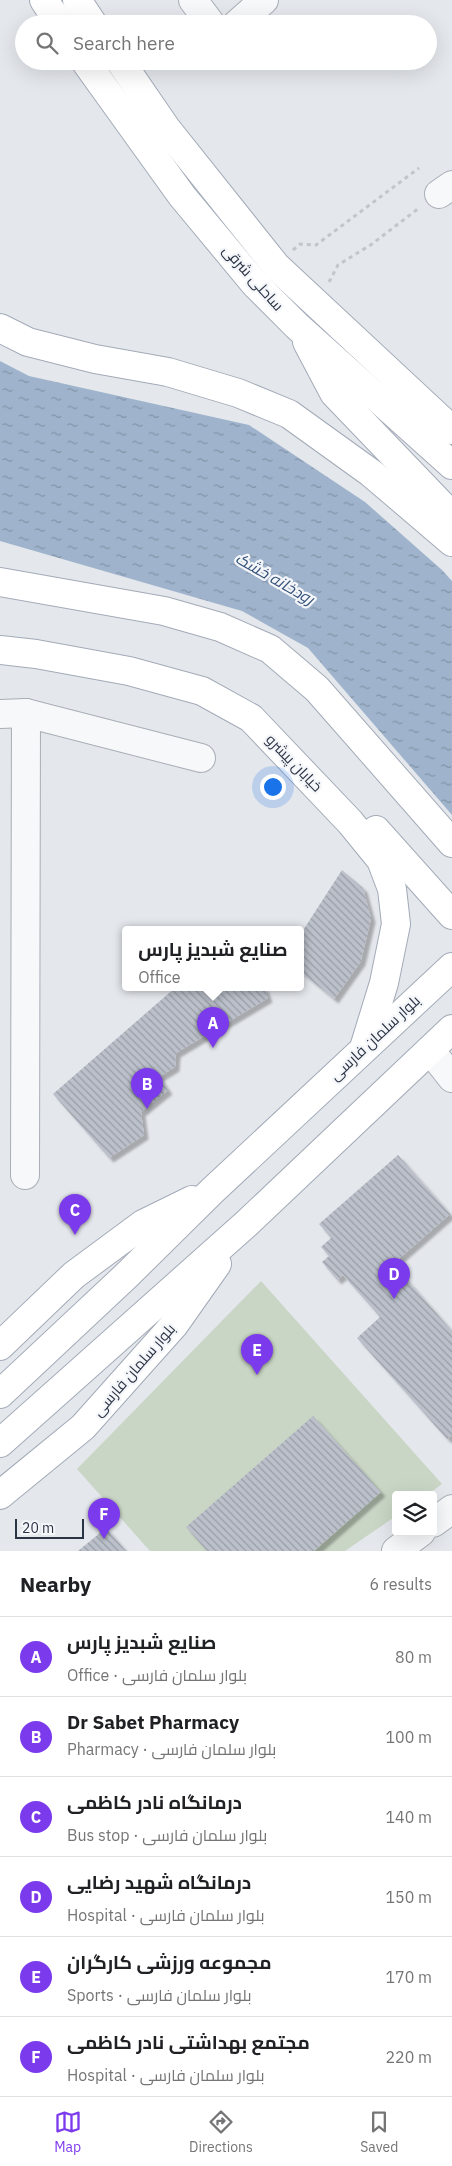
<!DOCTYPE html>
<html lang="en">
<head>
<meta charset="utf-8">
<style>
	body { margin:0; font-family:"IBM Plex Sans",Cairo,sans-serif; background:#f6f6f6; color:#202124 }
	.controls { position:absolute; right:15px; bottom:15px; display:grid; overflow:hidden; border-radius:5px; box-shadow:0 5px 20px #0002 }
	.controls button { width:45px; height:45px; display:grid; place-items:center; padding:0; border:0; border-bottom:1px solid #e0e0e0; background:#fff; color:#202124; font:25px sans-serif }
	.scale { position:absolute; left:15px; bottom:12px; width:69px; box-sizing:border-box; padding-left:5px; border:2px solid #2b3445; border-top:0; font-size:14px; line-height:18px; white-space:nowrap; color:#2b3445; -webkit-text-stroke:4px #f4f6f9; paint-order:stroke }
	.you { position:absolute; left:272px; top:786px; width:18px; height:18px; margin:-12px; border:4px solid #fff; border-radius:50%; background:#1a73e8; box-shadow:0 0 0 8px #1a73e833 }
	.badge { display:grid; place-items:center; width:32px; height:32px; border-radius:50%; background:#7c3aed; color:#fff; font-size:16px; font-weight:700 }
	.pin { position:absolute; translate:-50% -41px; filter:drop-shadow(0 1px 2px #0008) }
	.pin::after { content:''; position:absolute; top:26px; width:18px; height:15px; background:inherit; clip-path:polygon(0 0,100% 0,50% 100%) }
	.popup { position:absolute; left:122px; top:926px; width:182px; height:65px; box-sizing:border-box; display:grid; place-content:center; border-radius:5px; background:#fff; filter:drop-shadow(0 1px 4px #0005); font-size:16px; white-space:nowrap; color:#757577 }
	.popup b { font-size:19px; color:#202124 }
	.popup::after { content:''; position:absolute; left:50%; top:100%; margin-left:-10px; border:10px solid transparent; border-top-color:#fff }
	.list { margin:0; padding:0; list-style:none }
	h2 { display:flex; justify-content:space-between; align-items:center; height:65px; margin:0; padding:0 20px; font-size:21px }
	h2 small { font-size:16px; font-weight:400; color:#757577 }
	.list li { display:grid; grid-template-columns:32px 1fr auto; gap:15px; align-items:center; box-sizing:border-box; height:80px; padding:0 20px; border-top:1px solid #e0e0e0 }
	.list b { display:block; font-size:19px; white-space:nowrap }
	.list p { margin:0; font-size:16px; white-space:nowrap; color:#757577 }
	.list em { font-size:16px; font-style:normal; color:#757577 }
	.icon { flex:none; width:28px; height:28px; fill:none; stroke:currentColor; stroke-width:2; stroke-linecap:round; stroke-linejoin:round }
	.map { position:relative; flex:none; width:452px; height:1551px; overflow:hidden }
	.search { position:absolute; background:#fff; box-shadow:0 5px 20px #0002; left:15px; right:15px; top:15px; height:55px; display:flex; align-items:center; gap:12px; box-sizing:border-box; padding:0 18px; border-radius:28px; color:#757577; font-size:19px }
	.sheet { height:545px; background:#fff }
	nav { display:flex; justify-content:space-around; align-items:center; box-sizing:border-box; height:70px; border-top:1px solid #e0e0e0; background:#fff; font-size:14px; color:#757577 }
	nav a { display:grid; justify-items:center; gap:2px }
	nav .on { color:#7c3aed }
	.map>svg:first-child { display:block }
</style>
</head>
<body>
<div class="map">
<svg width="452" height="1551" viewBox="0 0 452 1551">
	<defs>
		<pattern id="water-ripples" width="26" height="14" patternUnits="userSpaceOnUse" patternTransform="scale(1.25)"><rect width="26" height="14" fill="#9fb4cc"/><path d="M2 4q2-2 4 0t4 0M15 11q2-2 4 0t4 0" fill="none" stroke="#8293a7"/></pattern>
		<pattern id="building-back-hatch" width="6" height="6" patternUnits="userSpaceOnUse" patternTransform="scale(1.25)"><rect width="6" height="6" fill="#bbc0ca"/><path d="M-1 5l2 2M0 0l6 6M5-1l2 2" fill="none" stroke="#989da6"/></pattern>
		<filter id="shadow"><feDropShadow dx="4.5" dy="4.5" stdDeviation="1" flood-color="#0004"/></filter>
	</defs>
	<rect width="100%" height="100%" fill="#e4e7ec"/>
	<!-- grass -->
	<polygon fill="#c9d6c5" points="261,1281 442,1484 427,1495 396,1495 396,1516 345,1551 150,1551 77,1469"/>
	<!-- water -->
	<polygon fill="url(#water-ripples)" points="0,361 29,376 249,425 365,502 442,570 452,581 452,815 308,648 242,611 0,541"/>
	<!-- building -->
	<g fill="url(#building-back-hatch)" filter="url(#shadow)">
		<polygon points="342,870 363,888 371,918 361,961 334,999 300,971 300,935"/>
		<polygon points="176,987 264,987 268,998 176,1053 175,1067 159,1077 168,1090 141,1112 144,1135 109,1158 53,1094"/>
		<polygon points="398,1155 450,1214 393,1264 452,1331 452,1435 447,1439 357,1338 380,1317 343,1275 337,1280 322,1262 329,1256 321,1247 331,1238 319,1224"/>
		<polygon points="313,1416 381,1492 314,1551 207,1551 186,1527"/>
		<polygon points="106,1528 126,1551 78,1551"/>
	</g>
	<g fill="none" stroke-linecap="round" stroke-linejoin="round">
		<defs>
			<g id="minor">
				<polyline points="193,0 211,24"/>
				<polyline points="237,24 264,0"/>
				<polyline points="439,194 452,185"/>
				<polyline points="0,714 26,713 201,758"/>
				<polyline points="430,1050 452,1078"/>
				<polyline points="25,1175 26,713"/>
				<polyline points="433,1523 452,1509"/>
				<polyline points="396,1551 421,1532"/>
			</g>
			<g id="major">
				<polyline points="44,0 60,24"/>
				<polyline points="77,0 93,24"/>
				<polyline points="85,61 182,196 255,284 297,326 452,465"/>
				<polyline points="120,61 166,128 276,266 452,430"/>
				<polyline points="0,328 28,342 95,359 168,372 238,393 289,414 371,473 452,542"/>
				<polyline points="307,342 334,393 452,516"/>
				<polyline points="0,582 164,611 220,627 270,649 317,689 452,843"/>
				<polyline points="0,650 36,654 129,671 202,691 251,718 350,822 381,860 392,889 396,924 384,983 364,1048"/>
				<polyline points="376,830 452,915"/>
				<polyline points="0,1346 74,1275 143,1224 192,1200"/>
				<polyline points="0,1394 127,1275 212,1191 452,967"/>
				<polyline points="0,1443 246,1224 452,1029"/>
				<polyline points="0,1495 83,1427 174,1325 217,1264"/>
			</g>
		</defs>
		<!-- minor casing -->
		<use href="#minor" stroke="#a9aeb7" stroke-width="30"/>
		<!-- major casing -->
		<use href="#major" stroke="#a3abb8" stroke-width="30"/>
		<!-- path -->
		<g stroke="#c2c5cb" stroke-width="3" stroke-dasharray="4 4" stroke-linecap="butt">
			<polyline points="293,250 300,244 316,245 419,168"/>
			<polyline points="329,282 338,265 372,244 419,208"/>
		</g>
		<!-- minor -->
		<use href="#minor" stroke="#f7f8fa" stroke-width="28"/>
		<!-- major -->
		<use href="#major" stroke="#fff" stroke-width="28"/>
	</g>
	<g text-anchor="middle" stroke-width="4.5" stroke-linejoin="round" paint-order="stroke">
		<!-- street labels -->
		<g font-size="15" fill="#2b3445" stroke="#f4f6f9">
			<text transform="translate(253 278) rotate(48)" y="5">ساحلی شرقی</text>
			<text transform="translate(294 763) rotate(46)" y="5">خیابان پیشرو</text>
			<text transform="translate(375 1038) rotate(-43)" y="5">بلوار سلمان فارسی</text>
			<text transform="translate(134 1370) rotate(-49)" y="5">بلوار سلمان فارسی</text>
		</g>
		<!-- water labels -->
		<g font-size="16" font-style="italic" fill="#34527a" stroke="#f4f6f9">
			<text transform="translate(275 578) rotate(30)" y="6">رودخانه خشک</text>
		</g>
	</g>
</svg>
<div class="controls">
<button><svg class="icon" aria-label="layers" viewBox="0 0 24 24"><path d="M12 4l9 5-9 5-9-5zM3 14l9 5 9-5"/></svg></button>
</div>
<div class="scale">20 m</div>
<div class="you"></div>
<div class="pin badge" style="left:213px;top:1048px">A</div>
<div class="popup"><b>صنایع شبدیز پارس</b>Office</div>
<div class="pin badge" style="left:147px;top:1109px">B</div>
<div class="pin badge" style="left:75px;top:1235px">C</div>
<div class="pin badge" style="left:394px;top:1299px">D</div>
<div class="pin badge" style="left:257px;top:1375px">E</div>
<div class="pin badge" style="left:104px;top:1539px">F</div>
<div class="search"><svg class="icon" aria-label="search" viewBox="0 0 24 24"><circle cx="10" cy="10" r="6"/><path d="M15 15l6 6"/></svg>Search here</div>
</div>
<section class="sheet">
<h2>Nearby<small>6 results</small></h2>
<ul class="list">
<li><span class="badge">A</span><div><b>صنایع شبدیز پارس</b><p>Office · بلوار سلمان فارسی</p></div><em>80 m</em></li>
<li><span class="badge">B</span><div><b>Dr Sabet Pharmacy</b><p>Pharmacy · بلوار سلمان فارسی</p></div><em>100 m</em></li>
<li><span class="badge">C</span><div><b>درمانگاه نادر کاظمی</b><p>Bus stop · بلوار سلمان فارسی</p></div><em>140 m</em></li>
<li><span class="badge">D</span><div><b>درمانگاه شهید رضایی</b><p>Hospital · بلوار سلمان فارسی</p></div><em>150 m</em></li>
<li><span class="badge">E</span><div><b>مجموعه ورزشی کارگران</b><p>Sports · بلوار سلمان فارسی</p></div><em>170 m</em></li>
<li><span class="badge">F</span><div><b>مجتمع بهداشتی نادر کاظمی</b><p>Hospital · بلوار سلمان فارسی</p></div><em>220 m</em></li>
</ul>
</section>
<nav>
<a class="on"><svg class="icon" aria-label="map" viewBox="0 0 24 24"><path d="M3 6l6-2 6 2 6-2v14l-6 2-6-2-6 2zM9 4v14M15 6v14"/></svg>Map</a>
<a><svg class="icon" aria-label="directions" viewBox="0 0 24 24"><path d="M12 3l9 9-9 9-9-9zM9 14v-3h6M13 9l2 2-2 2"/></svg>Directions</a>
<a><svg class="icon" aria-label="saved" viewBox="0 0 24 24"><path d="M7 4h10v16l-5-4-5 4z"/></svg>Saved</a>
</nav>
</body>
</html>
